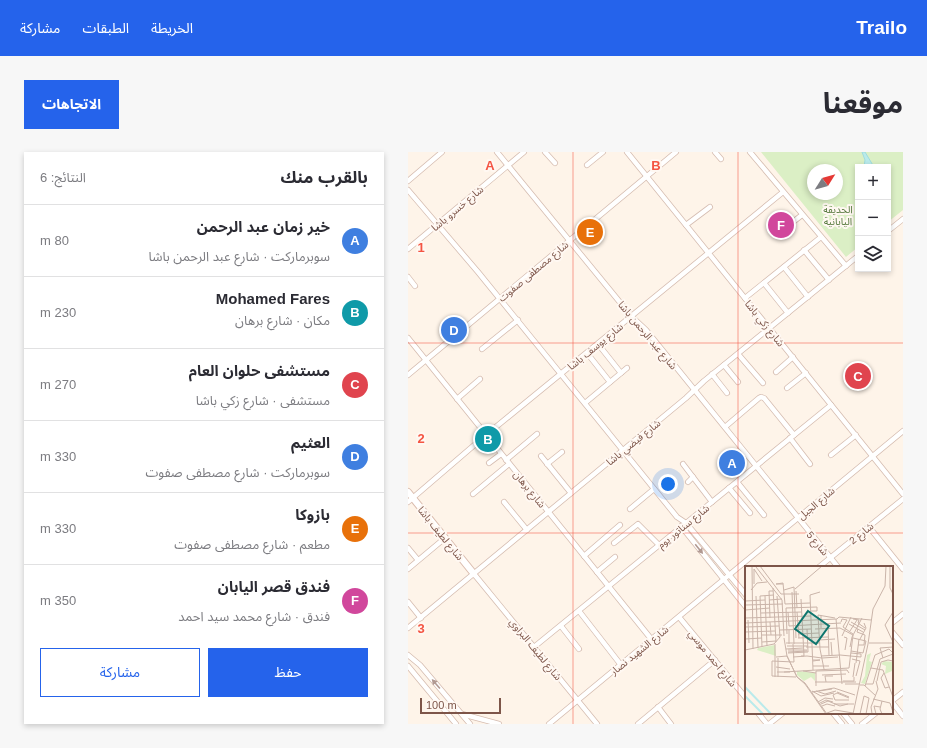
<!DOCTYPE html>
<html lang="ar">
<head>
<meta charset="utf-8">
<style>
	body { margin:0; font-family:Arial,"Noto Sans Arabic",sans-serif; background:#f7f7f7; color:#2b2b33; direction:rtl }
	.controls { position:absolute; right:12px; top:12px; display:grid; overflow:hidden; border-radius:0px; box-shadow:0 2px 6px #0003 }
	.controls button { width:36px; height:36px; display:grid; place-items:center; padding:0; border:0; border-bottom:1px solid #e1e1e2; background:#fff; color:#2b2b33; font:20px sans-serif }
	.compass { position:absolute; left:399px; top:12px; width:36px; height:36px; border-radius:50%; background:#fff; box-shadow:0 2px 6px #0003; rotate:53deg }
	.scale { position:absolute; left:12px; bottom:10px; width:81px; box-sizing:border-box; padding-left:4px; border:2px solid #7d5549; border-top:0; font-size:11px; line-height:14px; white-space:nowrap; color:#7d5549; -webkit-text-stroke:3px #fff8f2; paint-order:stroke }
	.you { position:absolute; left:260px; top:332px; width:14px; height:14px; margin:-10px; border:3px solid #fff; border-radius:50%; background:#1a73e8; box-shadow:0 0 0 6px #1a73e833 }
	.badge { display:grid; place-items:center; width:26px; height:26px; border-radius:50%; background:#2563eb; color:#fff; font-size:13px; font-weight:700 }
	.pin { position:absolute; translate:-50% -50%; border:2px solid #fff; box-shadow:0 1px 4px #0006 }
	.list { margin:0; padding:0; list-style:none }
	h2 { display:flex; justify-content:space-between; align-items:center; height:52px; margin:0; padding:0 16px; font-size:17px }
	h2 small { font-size:13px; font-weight:400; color:#7c7c81 }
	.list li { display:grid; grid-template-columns:26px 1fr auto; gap:12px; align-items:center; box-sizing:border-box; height:72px; padding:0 16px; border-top:1px solid #e1e1e2 }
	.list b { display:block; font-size:15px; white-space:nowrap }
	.list p { margin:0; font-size:13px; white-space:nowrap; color:#7c7c81 }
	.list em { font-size:13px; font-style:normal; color:#7c7c81 }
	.actions { display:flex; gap:8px; padding:12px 16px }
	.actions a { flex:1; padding:9px 0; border:1px solid #2563eb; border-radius:0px; text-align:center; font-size:14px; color:#2563eb }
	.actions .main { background:#2563eb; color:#fff }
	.icon { flex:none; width:22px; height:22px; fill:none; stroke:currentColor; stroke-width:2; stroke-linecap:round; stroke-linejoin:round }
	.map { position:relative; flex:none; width:495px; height:572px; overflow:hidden; direction:ltr; border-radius:0px }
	header { display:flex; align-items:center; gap:24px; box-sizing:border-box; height:56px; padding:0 20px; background:#2563eb; color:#fff }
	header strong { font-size:19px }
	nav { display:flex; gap:22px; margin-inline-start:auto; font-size:14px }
	.intro { display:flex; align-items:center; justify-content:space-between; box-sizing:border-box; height:96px; padding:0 24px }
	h1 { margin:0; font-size:28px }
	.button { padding:10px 18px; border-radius:0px; background:#2563eb; color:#fff; font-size:14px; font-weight:700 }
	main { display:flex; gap:24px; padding:0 24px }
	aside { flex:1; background:#fff; border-radius:0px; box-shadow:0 2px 6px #0003 }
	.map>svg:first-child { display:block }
</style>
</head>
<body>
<header>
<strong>Trailo</strong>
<nav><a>الخريطة</a><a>الطبقات</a><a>مشاركة</a></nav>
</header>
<div class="intro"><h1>موقعنا</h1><a class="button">الاتجاهات</a></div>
<main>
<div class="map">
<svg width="495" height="572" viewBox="0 0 495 572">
	<rect width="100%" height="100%" fill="#fef4e9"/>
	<!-- green -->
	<path fill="#dbefc5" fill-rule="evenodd" d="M353 0H495V58L480 70V15H450V95L438 105ZM405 18H429V42H405Z"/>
	<!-- water -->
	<polygon fill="#baeaeb" stroke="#9fdcde" points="454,0 457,0 466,15 456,15 457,8"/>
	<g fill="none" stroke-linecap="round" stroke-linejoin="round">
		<defs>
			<g id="street">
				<polyline points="89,0 224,165 238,178 430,415"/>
				<polyline points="137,0 147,11"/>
				<polyline points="219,0 495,342"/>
				<polyline points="307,0 313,7"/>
				<polyline points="342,0 438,114"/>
				<polyline points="179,13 195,0"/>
				<polyline points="0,29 34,0"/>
				<polyline points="0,38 70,120 269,365 278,371 338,443"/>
				<polyline points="278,73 302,55"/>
				<polyline points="480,79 495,67"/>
				<polyline points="368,83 394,63"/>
				<polyline points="0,97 116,0"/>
				<polyline points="396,98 421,128"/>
				<polyline points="376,115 400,145"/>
				<polyline points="0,125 7,134"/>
				<polyline points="356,131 380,161"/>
				<polyline points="337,146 413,85"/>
				<polyline points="0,186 244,488"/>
				<polyline points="190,192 213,221"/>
				<polyline points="74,197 110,168"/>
				<polyline points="179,201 202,230"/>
				<polyline points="330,202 355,231"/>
				<polyline points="316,213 330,230"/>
				<polyline points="368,220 385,205"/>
				<polyline points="304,222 319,241"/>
				<polyline points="0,223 268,0"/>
				<polyline points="379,236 398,221"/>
				<polyline points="49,247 72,227"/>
				<polyline points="177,251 219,216"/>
				<polyline points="317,275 351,246 353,245 356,246 386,283"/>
				<polyline points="382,286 402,312"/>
				<polyline points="423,303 448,283"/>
				<polyline points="133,304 163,341"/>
				<polyline points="98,308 129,282"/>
				<polyline points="81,311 93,302"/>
				<polyline points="139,312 154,300"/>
				<polyline points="275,312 304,350"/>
				<polyline points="280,330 285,325"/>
				<polyline points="329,330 356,363"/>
				<polyline points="321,336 342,361"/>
				<polyline points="65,342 101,312"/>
				<polyline points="0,350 78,283 375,40"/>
				<polyline points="96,350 119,378"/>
				<polyline points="222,357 246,337"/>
				<polyline points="273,374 338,455"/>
				<polyline points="461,375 495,417"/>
				<polyline points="206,391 230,372 251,393"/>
				<polyline points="0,396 10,408"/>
				<polyline points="176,404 212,373"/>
				<polyline points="411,415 495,347"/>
				<polyline points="0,417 37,386"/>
				<polyline points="189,420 207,405"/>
				<polyline points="66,422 189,572"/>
				<polyline points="0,450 13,466"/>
				<polyline points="171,459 213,513"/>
				<polyline points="271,465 338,546"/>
				<polyline points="484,471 495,462"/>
				<polyline points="153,474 171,497"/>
				<polyline points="0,476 278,246 296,229 450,104"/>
				<polyline points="484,480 495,493"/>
				<polyline points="126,495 423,253"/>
				<polyline points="0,503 12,513 62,572"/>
				<polyline points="0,514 48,572"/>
				<polyline points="484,549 495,540"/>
				<polyline points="484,550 495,564"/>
				<polyline points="250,555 263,572"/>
				<polyline points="350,561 359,572"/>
				<polyline points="425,561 434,572"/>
				<polyline points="435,561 444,572"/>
				<polyline points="54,562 91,572"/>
				<polyline points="141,572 495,279"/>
				<polyline points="230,572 307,508"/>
				<polyline points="361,572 375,561"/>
				<polyline points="454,572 468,561"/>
			</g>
			<polyline id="secondary" points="0,340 66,422"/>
		</defs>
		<!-- street casing -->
		<use href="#street" stroke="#d5bcb0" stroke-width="6"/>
		<!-- secondary casing -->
		<use href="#secondary" stroke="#dbbdaf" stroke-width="8"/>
		<!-- street -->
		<use href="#street" stroke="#fff" stroke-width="4.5"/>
		<!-- secondary -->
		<use href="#secondary" stroke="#fff" stroke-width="6"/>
	</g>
	<!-- one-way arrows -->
	<defs><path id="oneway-solid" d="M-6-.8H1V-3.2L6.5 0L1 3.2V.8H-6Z"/></defs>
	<g fill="#b19992">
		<use href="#oneway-solid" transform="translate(291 397) rotate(51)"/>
		<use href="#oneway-solid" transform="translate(28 532) rotate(-131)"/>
	</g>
	<!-- grid -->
	<path fill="none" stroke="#f45543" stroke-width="1" stroke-opacity="0.55" d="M165 0V572M330 0V572M0 191H495M0 381H495"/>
	<g text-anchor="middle" stroke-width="4" stroke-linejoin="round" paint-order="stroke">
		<!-- street labels -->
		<g font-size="10" fill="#7d5549" stroke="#fff8f2">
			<text transform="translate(49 56) rotate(-40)" y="4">شارع خسرو باشا</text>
			<text transform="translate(125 119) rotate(-40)" y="4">شارع مصطفى صفوت</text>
			<text transform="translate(357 171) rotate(51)" y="4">شارع زكي باشا</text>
			<text transform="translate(240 183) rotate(50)" y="4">شارع عبد الرحمن باشا</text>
			<text transform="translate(187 194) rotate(-39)" y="4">شارع يوسف باشا</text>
			<text transform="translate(225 290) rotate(-39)" y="4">شارع فيضي باشا</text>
			<text transform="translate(122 337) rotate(51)" y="4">شارع برهان</text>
			<text transform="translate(408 351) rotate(-40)" y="4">شارع الجبل</text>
			<text transform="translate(275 374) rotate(-39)" y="4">شارع سناتور يوم</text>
			<text transform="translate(33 381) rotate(51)" y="4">شارع لطيف باشا</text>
			<text transform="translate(453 381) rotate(-39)" y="4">شارع 2</text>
			<text transform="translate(410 391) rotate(50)" y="4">شارع 5</text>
			<text transform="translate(128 497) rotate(51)" y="4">شارع لطيف البراوي</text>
			<text transform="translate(231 498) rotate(-39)" y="4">شارع الشهيد نصار</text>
			<text transform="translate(305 506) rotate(51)" y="4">شارع احمد موسي</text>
		</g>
		<!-- park labels -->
		<g font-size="10" fill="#53773a" stroke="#fff8f2">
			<text x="430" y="61">الحديقة<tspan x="430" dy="12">اليابانية</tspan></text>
		</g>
	</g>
	<!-- overview -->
	<g transform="translate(337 414)">
		<rect width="148" height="148" fill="#fef4e9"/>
		<path d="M30 79 31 90 12 84 13 82ZM126 87 124 95 127 96 120 118 116 117 120 110 122 89ZM139 95 148 96 147 105 140 108 141 100 136 98ZM52 105 70 107V115L66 111 59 115 52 109Z" fill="#dbefc5"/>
		<path fill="none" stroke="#baeaeb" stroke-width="2" d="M0 121 26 148M0 130 18 148"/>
		<path fill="none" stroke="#cab4a9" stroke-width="1" d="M7 0 8 83M15 0 36 28H54M145 0V22L148 28M11 1 37 34 39 70M9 3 17 15M9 18V3M38 18H31L38 17 40 38 65 37M28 22 31 76M50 23 77 0M6 24 12 17 22 16M39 24 49 21 51 72M51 25 52 42M47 26 49 78M11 30 13 82M15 30 17 81M15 30 29 29M20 30 22 80M32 30 35 71M24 34 37 33M0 35 20 34M0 39 38 38M0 44 25 42M43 46 44 60M52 46 54 72M16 47 57 46M76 49V62M0 52 66 50M25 52 24 25H28M91 53 97 118M108 53 114 54 113 57 120 62M3 54 4 77M25 56 26 69M96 56 97 53 102 54 99 59M106 56 120 64M0 57 92 53 94 51 126 54M83 58 84 89M104 58 118 66M99 59 98 61 108 68M44 60 96 57M0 61 34 60M62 63 63 86M35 64 66 63M44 64V78M105 65 112 54M0 66 30 65M42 68 41 42 72 41V45H66M53 68 74 67M17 69H37M97 70 106 51M99 71 102 72 100 84M53 72 83 71M108 72 121 75M0 73 17 72M115 73 121 62 119 57M74 74 90 73M17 76 31 75M86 76 87 89M148 76 140 59 148 46M41 77H75M124 77H147M48 78 49 96 27 95V110L51 111M113 79H119L120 69 112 66 113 63M42 80H63M61 81H84M105 81 107 71 117 52M41 83 58 82M0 84 29 78 35 71M43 84H62M106 85 118 87 121 75M43 86 62 85M43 87 63 86M106 87 116 88V91M95 89 116 91M56 90H59L56 33M62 90 77 92M76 90 95 89M31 91 42 90 39 72M48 91 62 90M77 92 93 91M138 92 135 82 148 81M107 93 115 95 111 110M68 94H75L68 95M111 97 114 73M68 100H84M31 101 45 103M126 102 138 104 148 131M79 103 75 83 73 49 90 52M68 104 65 29 75 26M58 105 71 107M71 105 102 104 104 107M32 106H45M39 106 104 102 108 69 95 62 70 63M139 107 136 112 140 122 144 121M77 109 101 108M30 111V78M33 111V92M108 111 110 97M98 115H109V111M132 115 136 96 143 94 148 95M70 116H111M81 116 80 110H88M100 118H114M121 118H128L135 93 148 88M115 119H119L131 130M71 120V105M120 120 130 89 144 83 148 87M67 125 76 130 89 127M71 125 80 128 91 125M74 125 87 123M67 126 89 122 110 129M92 126 104 131M128 133 145 137 148 146M104 134H90L88 129 92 127 104 132M137 135 135 143 137 148M73 136 80 132 88 133M75 137 81 134 88 136M76 138 83 135 95 140 103 138M89 138H109M77 140 82 138 90 140M82 147 90 144 108 147M81 148 60 118 52 111 42 90 52 111 60 117 82 148M108 148 123 78 128 43 140 20 141 0M115 148 119 130 124 132 121 148M127 148 126 141 133 123 131 115M131 148 129 140 135 141"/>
		<path fill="#0f766e" fill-opacity="0.15" stroke="#0f766e" stroke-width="2" d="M63 45 84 60 71 78 50 63Z"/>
		<rect width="148" height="148" fill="none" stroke="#7d5549" stroke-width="2"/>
	</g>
	<g font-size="13" text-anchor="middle" font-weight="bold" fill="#f45543" stroke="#fff8f2" stroke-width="4" stroke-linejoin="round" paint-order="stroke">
		<text x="82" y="18">A</text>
		<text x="248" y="18">B</text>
		<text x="13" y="100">1</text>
		<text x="13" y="291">2</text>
		<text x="13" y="481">3</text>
	</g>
</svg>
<div class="controls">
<button>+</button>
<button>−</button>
<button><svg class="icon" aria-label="layers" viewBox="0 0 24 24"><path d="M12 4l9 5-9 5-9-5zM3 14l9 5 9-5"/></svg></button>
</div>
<svg class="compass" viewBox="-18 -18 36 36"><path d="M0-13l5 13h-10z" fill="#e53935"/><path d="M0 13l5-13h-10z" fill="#7c7c81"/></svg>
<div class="scale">100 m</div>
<div class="you"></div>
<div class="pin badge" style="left:324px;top:311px;background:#3f7fe0">A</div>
<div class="pin badge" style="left:80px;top:287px;background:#0f9aa8">B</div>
<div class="pin badge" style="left:450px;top:224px;background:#e0444e">C</div>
<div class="pin badge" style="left:46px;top:178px;background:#3f7fe0">D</div>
<div class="pin badge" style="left:182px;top:80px;background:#e8710a">E</div>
<div class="pin badge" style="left:373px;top:73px;background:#d1479c">F</div>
</div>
<aside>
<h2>بالقرب منك<small>النتائج: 6</small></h2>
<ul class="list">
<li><span class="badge" style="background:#3f7fe0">A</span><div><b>خير زمان عبد الرحمن</b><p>سوبرماركت · شارع عبد الرحمن باشا</p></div><em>80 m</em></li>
<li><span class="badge" style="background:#0f9aa8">B</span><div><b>Mohamed Fares</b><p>مكان · شارع برهان</p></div><em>230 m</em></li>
<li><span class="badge" style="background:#e0444e">C</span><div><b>مستشفى حلوان العام</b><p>مستشفى · شارع زكي باشا</p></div><em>270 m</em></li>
<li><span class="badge" style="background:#3f7fe0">D</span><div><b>العثيم</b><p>سوبرماركت · شارع مصطفى صفوت</p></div><em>330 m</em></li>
<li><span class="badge" style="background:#e8710a">E</span><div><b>بازوكا</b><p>مطعم · شارع مصطفى صفوت</p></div><em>330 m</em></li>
<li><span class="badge" style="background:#d1479c">F</span><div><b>فندق قصر اليابان</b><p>فندق · شارع محمد سيد احمد</p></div><em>350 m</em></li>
</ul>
<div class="actions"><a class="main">حفظ</a><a>مشاركة</a></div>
</aside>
</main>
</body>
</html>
